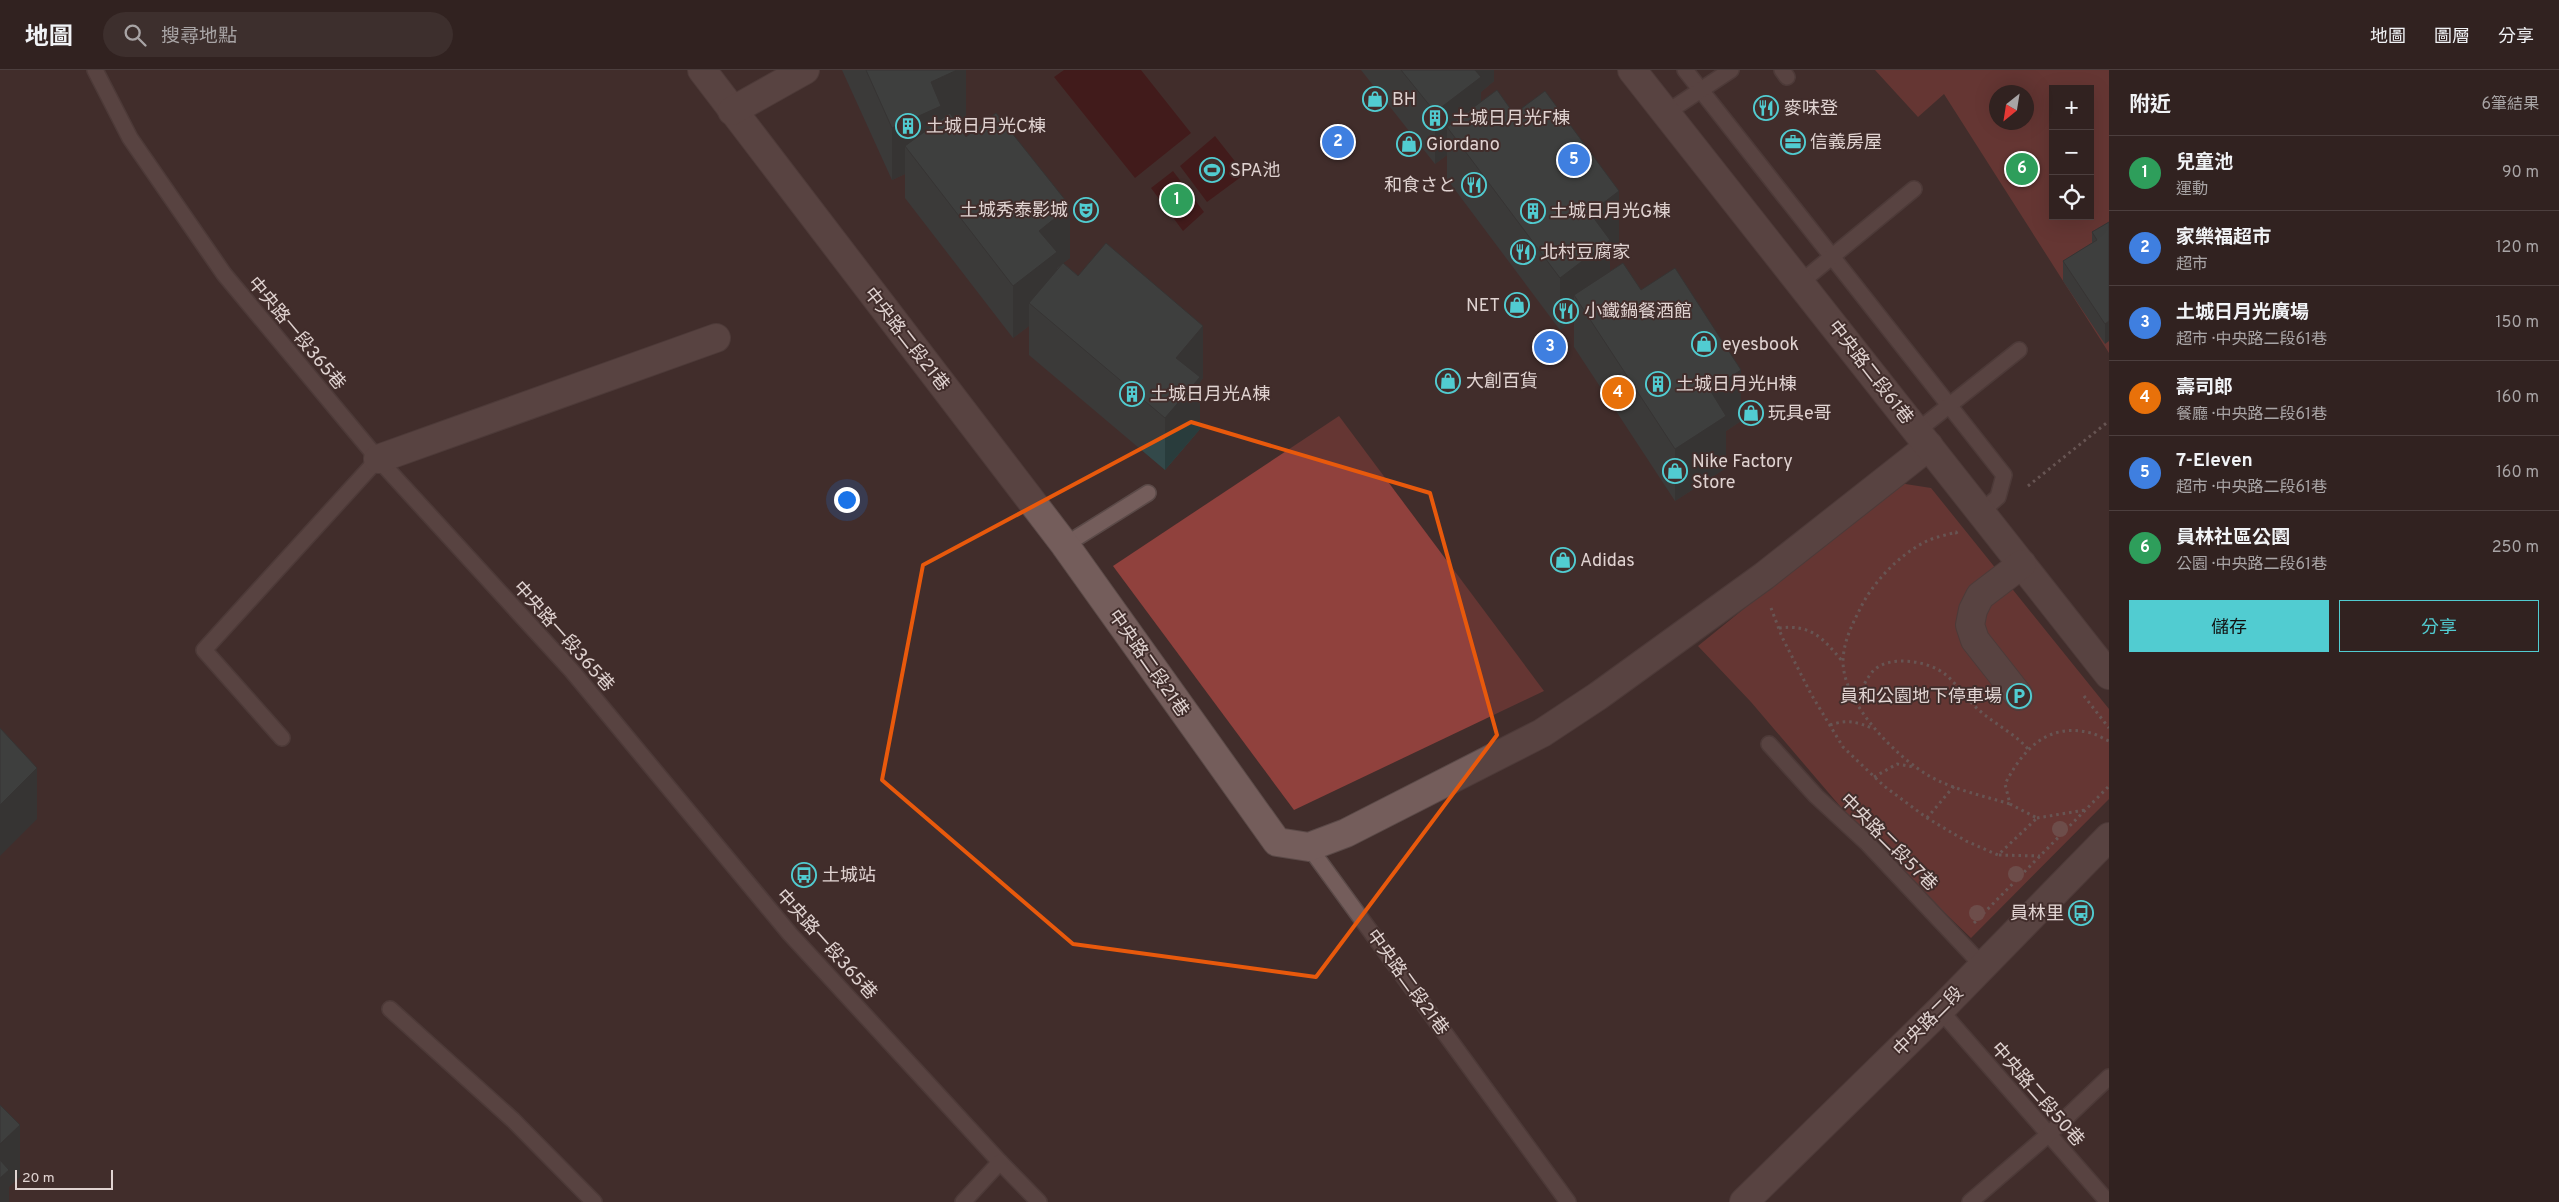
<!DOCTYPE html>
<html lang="zh-TW">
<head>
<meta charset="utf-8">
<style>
	body { margin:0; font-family:Overpass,"Noto Sans TC","Noto Sans JP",sans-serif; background:#3d2f2d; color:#f1f3f6 }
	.controls { position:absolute; right:15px; top:15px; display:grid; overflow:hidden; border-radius:0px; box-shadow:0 5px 20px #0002 }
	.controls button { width:45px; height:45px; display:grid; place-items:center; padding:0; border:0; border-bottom:1px solid #4c3f3e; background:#312220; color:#f1f3f6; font:25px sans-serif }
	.compass { position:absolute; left:1989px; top:15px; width:45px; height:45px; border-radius:50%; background:#312220; box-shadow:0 5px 20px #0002; rotate:210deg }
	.scale { position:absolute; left:15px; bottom:12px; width:98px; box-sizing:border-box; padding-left:5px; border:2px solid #e0d3d1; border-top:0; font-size:14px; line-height:18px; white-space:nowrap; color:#e0d3d1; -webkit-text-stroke:4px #412d2b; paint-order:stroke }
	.you { position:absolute; left:846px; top:429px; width:18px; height:18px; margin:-12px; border:4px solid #fff; border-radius:50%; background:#1a73e8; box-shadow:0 0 0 8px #1a73e833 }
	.badge { display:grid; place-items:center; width:32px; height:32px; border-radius:50%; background:#51ccd1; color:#fff; font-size:16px; font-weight:700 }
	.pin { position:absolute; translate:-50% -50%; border:2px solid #fff; box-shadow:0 1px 5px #0006 }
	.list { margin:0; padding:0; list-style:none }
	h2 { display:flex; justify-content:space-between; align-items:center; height:65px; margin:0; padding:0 20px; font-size:21px }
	h2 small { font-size:16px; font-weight:400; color:#a8a4a5 }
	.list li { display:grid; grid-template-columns:32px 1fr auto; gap:15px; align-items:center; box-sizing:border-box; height:75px; padding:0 20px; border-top:1px solid #4c3f3e }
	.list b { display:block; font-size:19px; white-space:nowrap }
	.list p { margin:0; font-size:16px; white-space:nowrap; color:#a8a4a5 }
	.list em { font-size:16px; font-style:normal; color:#a8a4a5 }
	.actions { display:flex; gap:10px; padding:15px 20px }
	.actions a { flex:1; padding:11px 0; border:1px solid #51ccd1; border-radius:0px; text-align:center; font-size:18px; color:#51ccd1 }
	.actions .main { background:#51ccd1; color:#111 }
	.icon { flex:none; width:28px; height:28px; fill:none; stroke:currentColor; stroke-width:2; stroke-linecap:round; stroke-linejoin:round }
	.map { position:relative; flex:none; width:2109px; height:1132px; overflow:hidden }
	header { display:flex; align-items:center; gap:30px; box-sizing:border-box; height:70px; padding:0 25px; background:#312220; border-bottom:1px solid #4c3f3e }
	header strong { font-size:24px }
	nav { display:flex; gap:28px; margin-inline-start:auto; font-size:18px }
	.search { width:350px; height:45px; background:#3d2f2d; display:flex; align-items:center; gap:12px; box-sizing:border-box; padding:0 18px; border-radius:28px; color:#a8a4a5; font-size:19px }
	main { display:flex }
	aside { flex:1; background:#312220 }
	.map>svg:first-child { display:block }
</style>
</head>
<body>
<header>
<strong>地圖</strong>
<div class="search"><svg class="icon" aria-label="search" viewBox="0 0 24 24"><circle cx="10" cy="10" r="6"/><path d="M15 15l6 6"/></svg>搜尋地點</div>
<nav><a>地圖</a><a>圖層</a><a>分享</a></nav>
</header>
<main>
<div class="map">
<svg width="2109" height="1132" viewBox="0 0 2109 1132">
	<rect width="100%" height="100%" fill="#412d2b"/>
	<!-- green -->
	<g fill="#90413d" fill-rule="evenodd">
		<path d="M1875 0H2109V283L1944 24 1918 47ZM2053 19H2090V146H2053ZM1996 22H2026V52H1996Z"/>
		<polygon points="1339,346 1544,621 1294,740 1113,496"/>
		<polygon points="1899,413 1931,418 2109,639 2109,729 1971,868 1917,816 1882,770 1851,749 1751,632 1698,576"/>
	</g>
	<!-- water -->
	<g fill="#420507">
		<polygon points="1064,0 1141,0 1191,63 1135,108 1054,7"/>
		<polygon points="1215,66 1245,104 1207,132 1180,96"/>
		<polygon points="1173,101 1204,142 1183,161 1151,118"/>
	</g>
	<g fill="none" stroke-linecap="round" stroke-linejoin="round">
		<defs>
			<g id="lane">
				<polyline points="95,0 130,68 224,204 378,389 572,601 790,864 1000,1092 1039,1132"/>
				<polyline points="1685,0 2004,405 1998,427 1981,442"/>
				<polyline points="1782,0 1787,7"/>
				<polyline points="1666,43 1731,0"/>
				<polyline points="1800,213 1914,119"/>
				<polyline points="1917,361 2019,280"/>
				<polyline points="1065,475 1148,423"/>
				<polyline points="282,668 204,580 378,389"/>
				<polyline points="1769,674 1816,726 1868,774 1983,896"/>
				<polyline points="1309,777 1568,1132"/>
				<polyline points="390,939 513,1050 594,1132"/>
				<polyline points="1940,940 2108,1132"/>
				<polyline points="963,1132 1000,1092"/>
				<polyline points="1970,1132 2049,1064 2109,1007"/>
			</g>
			<g id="street">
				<polyline points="702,0 1065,475 1277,772 1309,777 1346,763 1542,663 1598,626 1764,506 1929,376"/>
				<polyline points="1632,0 2109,605"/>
				<polyline points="732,41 805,0"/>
				<polyline points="378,389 716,268"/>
				<polyline points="2019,626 1975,570 1970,555 1973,540 1980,526 2022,494"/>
			</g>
			<polyline id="secondary" points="1744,1132 1940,940 2109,767"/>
		</defs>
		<!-- lane casing -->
		<use href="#lane" stroke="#5b4a48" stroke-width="18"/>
		<!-- street casing -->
		<use href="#street" stroke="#5b4a48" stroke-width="30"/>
		<!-- secondary casing -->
		<use href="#secondary" stroke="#5b4a48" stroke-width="30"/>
		<!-- path -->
		<g stroke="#968684" stroke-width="3" stroke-dasharray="2.5 4" stroke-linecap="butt">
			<polyline points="2028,416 2109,351"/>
			<path d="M1957 464 1956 462C1947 465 1935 467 1927 471 1900 484 1874 511 1861 537 1852 555 1844 570 1843 590 1842 633 1897 688 1931 707 1955 720 1984 726 2010 734"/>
			<path d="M1771 538 1782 567 1811 624 1843 677 1884 716 1927 748 1966 771 1998 785 2037 748 2010 734 2005 714C2023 679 2048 652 2091 663 2097 664 2103 669 2109 671"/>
			<path d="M1779 558C1811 554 1823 568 1843 592"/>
			<polyline points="2084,626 2109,658"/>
			<path d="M1856 631C1861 621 1866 609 1873 601 1889 584 1930 591 1946 605 1958 615 1967 630 1980 641 1996 655 2014 663 2028 679"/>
			<path d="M1830 655C1848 649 1857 652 1874 659"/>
			<polyline points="1874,707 1897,694 1914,697"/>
			<polyline points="1927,748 1954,716"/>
			<polyline points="2037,748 2085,740"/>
			<polyline points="1999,785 2040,786"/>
			<polyline points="1974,853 2109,716"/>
		</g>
		<!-- lane -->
		<use href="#lane" stroke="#745d5b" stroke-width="15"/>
		<!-- street -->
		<use href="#street" stroke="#745d5b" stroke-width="28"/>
		<!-- secondary -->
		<use href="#secondary" stroke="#745d5b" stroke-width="28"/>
	</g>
	<!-- trees -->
	<g fill="#a3736f">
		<circle cx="2060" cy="759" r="8"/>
		<circle cx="2016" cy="804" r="8"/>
		<circle cx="1977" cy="843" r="8"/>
	</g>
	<!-- wall -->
	<g fill="#33494a">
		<polygon points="842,0 966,0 966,48 956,52 966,67 1070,188 1063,193 1203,308 1200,312 1200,359 1165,400 1029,285 1029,256 1013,268 905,128 905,104 892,110"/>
		<polygon points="1361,0 1494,0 1494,11 1481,22 1481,32 1514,44 1619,173 1610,180 1610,201 1641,220 1741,351 1726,361 1726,398 1675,431 1574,277 1574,249 1560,260 1447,109 1447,85 1435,94"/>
		<polygon points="2109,152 2105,274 2063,211 2063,191 2092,173 2092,162"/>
	</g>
	<!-- shaded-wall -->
	<g fill="#293c3c">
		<polygon points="957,0 966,0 966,48 905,76 905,104 892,110 892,58 931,12"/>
		<polygon points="1463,0 1494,0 1494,11 1481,22 1481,59 1447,57 1447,85 1435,94 1435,42"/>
		<polygon points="1619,121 1619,173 1610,180 1610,222 1574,225 1574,249 1560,260 1560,208 1590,143"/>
		<polygon points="1070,136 1070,188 1057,198 1057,234 1029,233 1029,256 1013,268 1013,216 1039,161"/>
		<polygon points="2109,251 2109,271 2105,274 2105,254"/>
		<polygon points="1203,256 1203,308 1200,312 1200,359 1165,400 1165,348 1176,288"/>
		<polygon points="1741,300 1741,351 1726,361 1726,398 1675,431 1675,379 1710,320"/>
		<polygon points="37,698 37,749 0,786 0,735"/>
		<polygon points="20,1055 20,1107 9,1117 9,1132 0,1132 0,1074"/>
	</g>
	<!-- building -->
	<g fill="#3b5556" stroke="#293c3c">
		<polygon points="866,0 957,0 931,12 941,36 892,58"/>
		<polygon points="1401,0 1475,0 1481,7 1435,42"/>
		<polygon points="1497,20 1514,44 1545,21 1619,121 1590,143 1610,170 1560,208 1447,57"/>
		<polygon points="950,43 966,67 996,43 1070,136 1039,161 1057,182 1013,216 905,76"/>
		<polygon points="2109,152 2109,251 2105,254 2063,191 2097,170 2092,162"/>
		<polygon points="1106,173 1203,256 1176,288 1200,307 1165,348 1029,233 1063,193 1078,206"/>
		<polygon points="1623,193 1641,220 1675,198 1741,300 1710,320 1726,346 1675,379 1574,225"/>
		<polygon points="0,658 37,698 0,735"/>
		<polygon points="0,1035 20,1055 0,1074"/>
		<polygon points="0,1090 9,1100 0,1108"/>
	</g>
	<!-- marked area -->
	<path d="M0 0H2109V1132H0ZM1191 352 1430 423 1497 665 1316 907 1073 874 882 710 923 495Z" fill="#412d2b" fill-opacity=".55" fill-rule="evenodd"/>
	<path fill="none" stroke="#e8590c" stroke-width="4" stroke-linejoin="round" d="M1191 352 1430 423 1497 665 1316 907 1073 874 882 710 923 495Z"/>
	<!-- icons -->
	<defs>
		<symbol id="shop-ring" viewBox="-11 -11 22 22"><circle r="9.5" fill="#412d2b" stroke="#51ccd1" stroke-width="1.5"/><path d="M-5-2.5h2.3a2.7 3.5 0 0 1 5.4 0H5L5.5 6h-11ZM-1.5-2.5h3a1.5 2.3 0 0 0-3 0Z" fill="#51ccd1"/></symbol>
		<symbol id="restaurant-ring" viewBox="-11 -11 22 22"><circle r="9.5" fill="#412d2b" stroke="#51ccd1" stroke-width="1.5"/><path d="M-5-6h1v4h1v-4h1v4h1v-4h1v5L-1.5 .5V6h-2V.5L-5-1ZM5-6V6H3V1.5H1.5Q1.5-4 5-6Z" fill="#51ccd1"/></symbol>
		<symbol id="building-ring" viewBox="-11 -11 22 22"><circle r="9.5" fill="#412d2b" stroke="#51ccd1" stroke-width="1.5"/><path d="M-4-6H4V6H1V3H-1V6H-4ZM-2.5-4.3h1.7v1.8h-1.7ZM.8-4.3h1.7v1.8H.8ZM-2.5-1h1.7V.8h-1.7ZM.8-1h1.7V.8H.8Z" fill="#51ccd1"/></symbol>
		<symbol id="office-ring" viewBox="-11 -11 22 22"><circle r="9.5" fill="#412d2b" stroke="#51ccd1" stroke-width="1.5"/><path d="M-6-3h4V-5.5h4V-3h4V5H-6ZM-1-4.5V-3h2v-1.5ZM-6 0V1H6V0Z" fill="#51ccd1"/></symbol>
		<symbol id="stadium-ring" viewBox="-11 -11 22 22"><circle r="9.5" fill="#412d2b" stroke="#51ccd1" stroke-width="1.5"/><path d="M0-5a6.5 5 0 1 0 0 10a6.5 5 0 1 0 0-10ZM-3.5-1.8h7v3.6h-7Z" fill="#51ccd1"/></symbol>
		<symbol id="theatre-ring" viewBox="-11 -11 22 22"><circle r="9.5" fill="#412d2b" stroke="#51ccd1" stroke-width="1.5"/><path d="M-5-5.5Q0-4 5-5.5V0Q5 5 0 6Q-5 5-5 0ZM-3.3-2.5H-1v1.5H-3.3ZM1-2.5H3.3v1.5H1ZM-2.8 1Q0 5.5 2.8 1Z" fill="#51ccd1"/></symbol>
		<symbol id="parking-ring" viewBox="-11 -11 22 22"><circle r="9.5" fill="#412d2b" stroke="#51ccd1" stroke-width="1.5"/><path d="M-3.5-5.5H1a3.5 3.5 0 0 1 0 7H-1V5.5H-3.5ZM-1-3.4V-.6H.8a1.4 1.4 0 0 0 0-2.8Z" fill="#51ccd1"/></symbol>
		<symbol id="bus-ring" viewBox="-11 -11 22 22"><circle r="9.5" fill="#412d2b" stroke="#51ccd1" stroke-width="1.5"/><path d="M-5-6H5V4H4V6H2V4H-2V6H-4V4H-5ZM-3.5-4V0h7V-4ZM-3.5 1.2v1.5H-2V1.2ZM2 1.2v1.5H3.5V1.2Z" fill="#51ccd1"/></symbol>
	</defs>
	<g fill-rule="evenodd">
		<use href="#shop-ring" x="1361" y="15" width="28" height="28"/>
		<use href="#restaurant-ring" x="1752" y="24" width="28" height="28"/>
		<use href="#building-ring" x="1421" y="34" width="28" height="28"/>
		<use href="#building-ring" x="894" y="42" width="28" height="28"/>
		<use href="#office-ring" x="1779" y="58" width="28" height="28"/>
		<use href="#shop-ring" x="1395" y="60" width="28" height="28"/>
		<use href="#stadium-ring" x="1198" y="86" width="28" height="28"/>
		<use href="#restaurant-ring" x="1460" y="101" width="28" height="28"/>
		<use href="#theatre-ring" x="1072" y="126" width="28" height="28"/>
		<use href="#building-ring" x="1519" y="127" width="28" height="28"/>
		<use href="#restaurant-ring" x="1509" y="168" width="28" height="28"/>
		<use href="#shop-ring" x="1503" y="221" width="28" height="28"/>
		<use href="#restaurant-ring" x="1552" y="227" width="28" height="28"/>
		<use href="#shop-ring" x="1690" y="260" width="28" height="28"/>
		<use href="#shop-ring" x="1434" y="297" width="28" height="28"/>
		<use href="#building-ring" x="1644" y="300" width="28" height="28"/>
		<use href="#building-ring" x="1118" y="310" width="28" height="28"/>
		<use href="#shop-ring" x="1737" y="329" width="28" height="28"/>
		<use href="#shop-ring" x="1661" y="387" width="28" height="28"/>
		<use href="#shop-ring" x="1549" y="476" width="28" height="28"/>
		<use href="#parking-ring" x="2005" y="612" width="28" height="28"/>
		<use href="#bus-ring" x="790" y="791" width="28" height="28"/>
		<use href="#bus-ring" x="2067" y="829" width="28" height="28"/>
	</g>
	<g text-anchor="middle" stroke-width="4" stroke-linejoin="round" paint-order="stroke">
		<!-- poi labels -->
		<g font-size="18" fill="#e0d3d1" stroke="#412d2b" text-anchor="start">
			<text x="1392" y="35">BH</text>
			<text x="1784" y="44">麥味登</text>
			<text x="1452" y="54">土城日月光F棟</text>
			<text x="926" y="62">土城日月光C棟</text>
			<text x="1810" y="78">信義房屋</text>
			<text x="1426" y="80">Giordano</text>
			<text x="1230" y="106">SPA池</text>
			<text x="1456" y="121" text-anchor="end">和食さと</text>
			<text x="1068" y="146" text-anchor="end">土城秀泰影城</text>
			<text x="1550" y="147">土城日月光G棟</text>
			<text x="1540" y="188">北村豆腐家</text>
			<text x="1500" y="241" text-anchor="end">NET</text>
			<text x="1584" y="247">小鐵鍋餐酒館</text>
			<text x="1722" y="280">eyesbook</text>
			<text x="1466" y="317">大創百貨</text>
			<text x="1676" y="320">土城日月光H棟</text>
			<text x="1150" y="330">土城日月光A棟</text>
			<text x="1768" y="349">玩具e哥</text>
			<text x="1692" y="397">Nike Factory<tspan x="1692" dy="21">Store</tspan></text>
			<text x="1580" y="496">Adidas</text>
			<text x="2002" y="632" text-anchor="end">員和公園地下停車場</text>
			<text x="822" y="811">土城站</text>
			<text x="2064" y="849" text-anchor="end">員林里</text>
		</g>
		<!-- street labels -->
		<g font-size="18" fill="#e0d3d1" stroke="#412d2b">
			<text transform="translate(297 263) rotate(50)" y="6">中央路一段365巷</text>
			<text transform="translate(907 269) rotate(52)" y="6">中央路二段21巷</text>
			<text transform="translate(1871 302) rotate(52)" y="6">中央路二段61巷</text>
			<text transform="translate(564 566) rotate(48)" y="6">中央路一段365巷</text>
			<text transform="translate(1149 593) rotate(55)" y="6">中央路二段21巷</text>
			<text transform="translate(1889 772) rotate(45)" y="6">中央路二段57巷</text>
			<text transform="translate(827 874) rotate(48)" y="6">中央路一段365巷</text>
			<text transform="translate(1408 912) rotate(54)" y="6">中央路二段21巷</text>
			<text transform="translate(1928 951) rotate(-45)" y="6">中央路二段</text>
			<text transform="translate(2038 1024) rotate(49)" y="6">中央路二段50巷</text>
		</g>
	</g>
</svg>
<div class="controls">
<button>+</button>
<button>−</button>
<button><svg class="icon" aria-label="locate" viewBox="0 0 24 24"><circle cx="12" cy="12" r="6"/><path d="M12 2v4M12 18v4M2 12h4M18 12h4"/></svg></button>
</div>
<svg class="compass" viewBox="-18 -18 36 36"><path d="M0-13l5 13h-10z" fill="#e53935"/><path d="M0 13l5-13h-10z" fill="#a8a4a5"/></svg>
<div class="scale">20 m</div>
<div class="you"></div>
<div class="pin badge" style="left:1177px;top:130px;background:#2e9e5b">1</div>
<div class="pin badge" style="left:1338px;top:72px;background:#3f7fe0">2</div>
<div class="pin badge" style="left:1550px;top:277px;background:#3f7fe0">3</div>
<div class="pin badge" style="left:1618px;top:323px;background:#e8710a">4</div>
<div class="pin badge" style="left:1574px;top:90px;background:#3f7fe0">5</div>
<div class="pin badge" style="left:2022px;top:99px;background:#2e9e5b">6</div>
</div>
<aside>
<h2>附近<small>6筆結果</small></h2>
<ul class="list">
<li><span class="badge" style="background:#2e9e5b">1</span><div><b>兒童池</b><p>運動</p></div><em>90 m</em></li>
<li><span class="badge" style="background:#3f7fe0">2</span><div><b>家樂福超市</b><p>超市</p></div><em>120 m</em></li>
<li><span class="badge" style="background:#3f7fe0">3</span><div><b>土城日月光廣場</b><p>超市 · 中央路二段61巷</p></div><em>150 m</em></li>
<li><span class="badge" style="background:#e8710a">4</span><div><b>壽司郎</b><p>餐廳 · 中央路二段61巷</p></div><em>160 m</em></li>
<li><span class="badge" style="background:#3f7fe0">5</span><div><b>7-Eleven</b><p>超市 · 中央路二段61巷</p></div><em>160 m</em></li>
<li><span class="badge" style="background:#2e9e5b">6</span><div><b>員林社區公園</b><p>公園 · 中央路二段61巷</p></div><em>250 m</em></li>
</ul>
<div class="actions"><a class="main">儲存</a><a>分享</a></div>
</aside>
</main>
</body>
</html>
